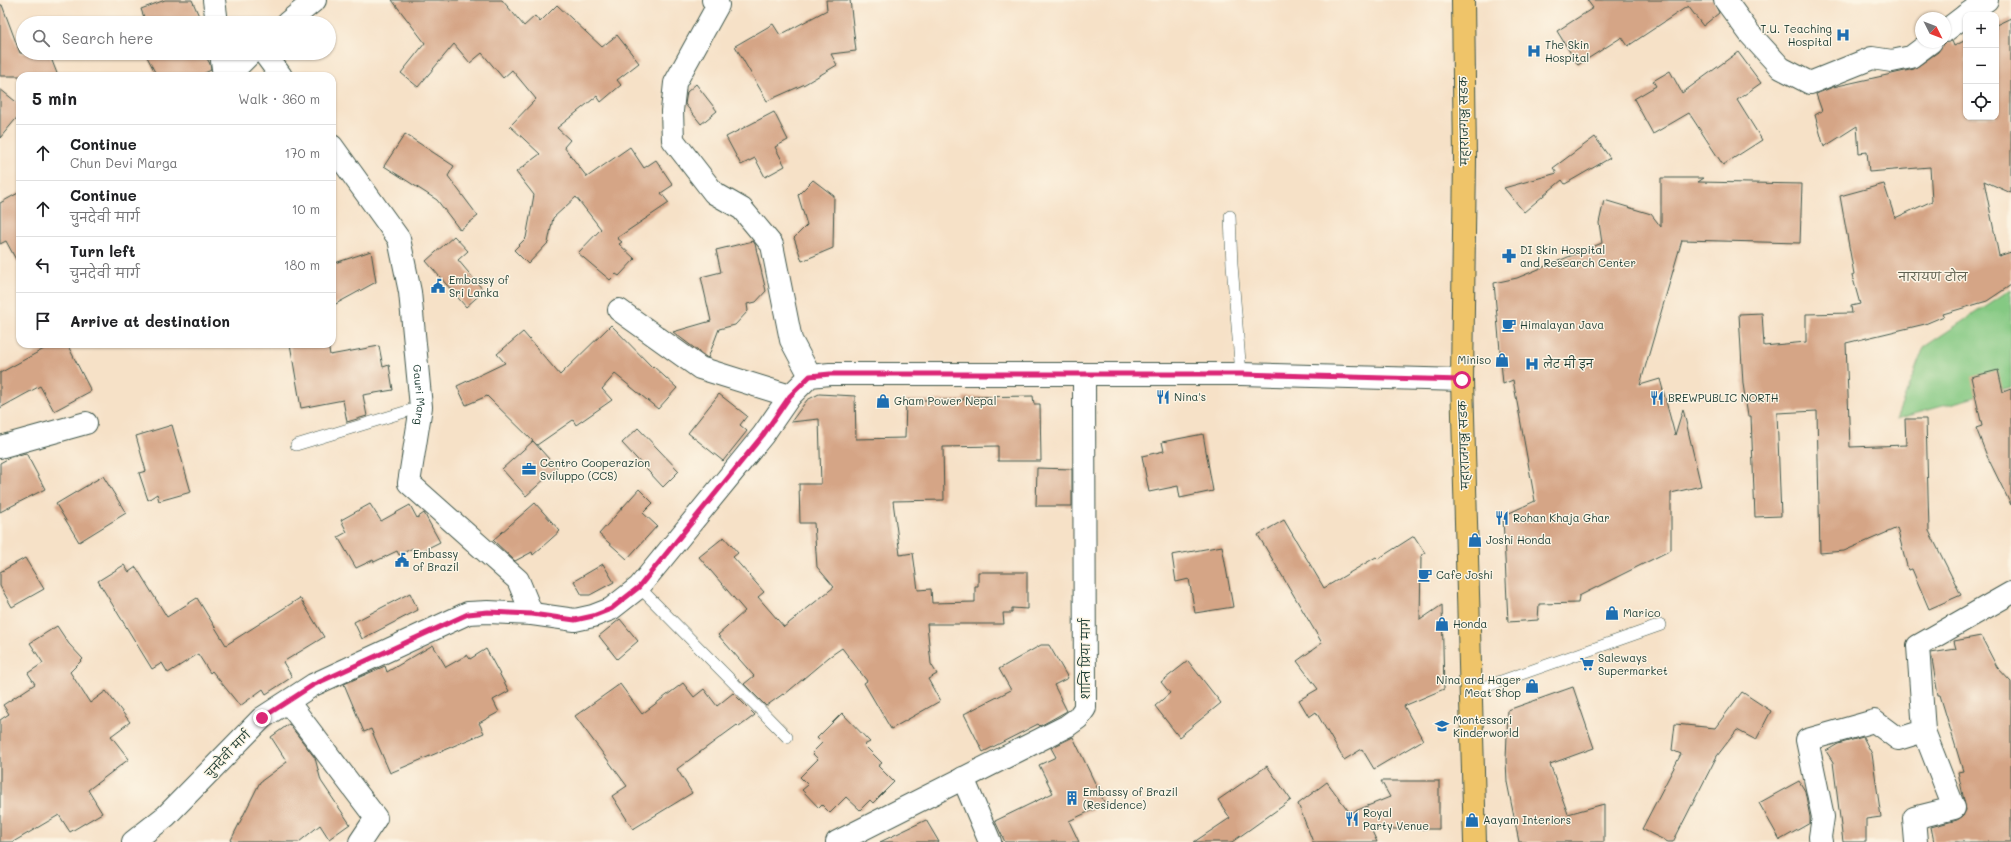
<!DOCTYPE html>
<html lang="en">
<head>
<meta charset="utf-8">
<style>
	body { margin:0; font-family:Mali,"Playpen Sans Deva",sans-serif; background:#f2f2f2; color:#202124 }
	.controls { position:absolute; right:12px; top:12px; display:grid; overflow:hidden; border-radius:8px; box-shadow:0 1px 3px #0004 }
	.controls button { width:36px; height:36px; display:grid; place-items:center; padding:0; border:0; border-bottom:1px solid #e0e0e0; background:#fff; color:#202124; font:20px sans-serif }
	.compass { position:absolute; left:1915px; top:12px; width:36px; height:36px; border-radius:50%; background:#fff; box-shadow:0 1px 3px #0004; rotate:132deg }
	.stop { position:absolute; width:12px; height:12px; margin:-9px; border:3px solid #db2777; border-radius:50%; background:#fff }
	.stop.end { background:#db2777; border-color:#fff; box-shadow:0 1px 4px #0008 }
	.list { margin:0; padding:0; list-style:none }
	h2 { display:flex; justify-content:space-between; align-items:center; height:52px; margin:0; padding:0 16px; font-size:17px }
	h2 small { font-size:13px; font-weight:400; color:#757577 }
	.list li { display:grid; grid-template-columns:26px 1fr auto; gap:12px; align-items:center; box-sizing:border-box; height:56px; padding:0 16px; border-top:1px solid #e0e0e0 }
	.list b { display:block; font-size:15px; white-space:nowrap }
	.list p { margin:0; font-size:13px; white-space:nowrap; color:#757577 }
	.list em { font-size:13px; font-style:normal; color:#757577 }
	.icon { flex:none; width:22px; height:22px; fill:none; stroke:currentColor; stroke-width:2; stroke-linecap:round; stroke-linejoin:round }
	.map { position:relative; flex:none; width:2011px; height:842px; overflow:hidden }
	.search { position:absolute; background:#fff; box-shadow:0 1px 3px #0004; left:16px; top:16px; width:320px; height:44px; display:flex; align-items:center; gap:10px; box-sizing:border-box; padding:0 14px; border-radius:22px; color:#757577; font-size:15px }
	.panel { position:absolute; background:#fff; box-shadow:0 1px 3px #0004; left:16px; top:72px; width:320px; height:276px; border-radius:12px }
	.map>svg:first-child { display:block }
</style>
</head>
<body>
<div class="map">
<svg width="2011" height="842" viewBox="0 0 2011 842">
	<rect width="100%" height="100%" fill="#fcf5e5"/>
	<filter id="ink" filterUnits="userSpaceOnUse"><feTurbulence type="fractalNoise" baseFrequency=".025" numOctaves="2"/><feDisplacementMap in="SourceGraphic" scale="8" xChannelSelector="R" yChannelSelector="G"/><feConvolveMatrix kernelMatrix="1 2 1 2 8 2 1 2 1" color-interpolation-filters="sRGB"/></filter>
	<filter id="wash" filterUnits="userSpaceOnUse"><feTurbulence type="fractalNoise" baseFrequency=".012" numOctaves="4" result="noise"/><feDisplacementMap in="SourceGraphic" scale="16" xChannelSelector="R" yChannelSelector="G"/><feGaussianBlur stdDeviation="0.9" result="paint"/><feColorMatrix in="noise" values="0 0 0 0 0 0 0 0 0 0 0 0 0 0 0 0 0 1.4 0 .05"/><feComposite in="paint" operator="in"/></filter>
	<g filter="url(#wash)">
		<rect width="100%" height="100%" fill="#f6e1c7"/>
		<!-- green -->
		<polygon fill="#85c983" stroke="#52835c" points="2011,289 2011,387 1896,419 1924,347"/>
		<g id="blocks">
			<!-- building -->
			<g fill="#d5a586">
				<polygon points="165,0 192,0 202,23 146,23 141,9"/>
				<polygon points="392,0 502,0 524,26 535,16 540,22 557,5 602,47 617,35 639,63 617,80 621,85 601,102 597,96 557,128 570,140 564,147 587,177 630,147 644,168 656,160 673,185 661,193 669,203 617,238 622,242 619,244 635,259 619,276 616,274 610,280 578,253 601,229 576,197 553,218 548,243 528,264 514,250 526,238 534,195 516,172 540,154 510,126 536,99 512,70 503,78 482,53 470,63 454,44 418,87 401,73 425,43"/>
				<polygon points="826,0 850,0 856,51 831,54 837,65 805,84 767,101 735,46 773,24 780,35 827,10"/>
				<polygon points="1587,0 1713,0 1719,13 1703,26 1688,6 1628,46 1622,37 1578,65 1557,31 1593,8"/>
				<polygon points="0,5 2,5 20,53 49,53 58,76 0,76"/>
				<polygon points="2011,18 2011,193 1984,181 1999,256 2011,252 2011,285 1987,301 1943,314 1944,316 1925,324 1846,343 1850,447 1906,445 1905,419 1926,419 1929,531 1961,595 1929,609 1912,569 1908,570 1897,528 1844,551 1820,553 1817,411 1777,413 1781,516 1755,517 1751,416 1748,416 1743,384 1739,314 1762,313 1764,346 1806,342 1806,314 1852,313 1851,306 1860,304 1852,275 1854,274 1840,196 1884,184 1895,218 1932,201 1930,167 1869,172 1867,152 1859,153 1857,126 1824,147 1815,115 1822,111 1816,94 1833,87 1914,69 1938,52 1943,43 1952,41 1954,46 1966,40 1966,117 1996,117 1996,25"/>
				<polygon points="1738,52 1761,83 1737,100 1762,140 1723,165 1689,113 1653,134 1634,99 1656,86 1653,81 1670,71 1682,93"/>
				<polygon points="145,53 204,53 210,64 211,70 199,76 157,76"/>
				<polygon points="696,84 717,111 701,124 685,104 687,92"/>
				<polygon points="0,89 20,105 20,114 0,138"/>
				<polygon points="774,112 788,140 775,147 785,166 765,177 755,158 741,165 726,137"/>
				<polygon points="405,134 454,166 448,176 478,216 460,230 437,200 384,166"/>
				<polygon points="1595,137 1610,158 1565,184 1562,180 1524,212 1504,188 1557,173 1553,168"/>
				<polygon points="1661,178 1704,178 1698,182 1802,184 1800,243 1682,240 1640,385 1660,379 1675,435 1683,409 1701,486 1671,493 1671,550 1579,596 1578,603 1539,604 1538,620 1508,622 1503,516 1535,501 1513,380 1503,384 1494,283 1517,278 1602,243 1599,223 1604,200 1651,214 1661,227"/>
				<polygon points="813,180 834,196 833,248 802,261 794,238 807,225 798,195"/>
				<polygon points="20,192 20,267 6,241 0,244 0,203"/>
				<polygon points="454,236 468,251 458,260 484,291 466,307 426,261"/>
				<polygon points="753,241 755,244 766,291 756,302 747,304 748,311 735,325 719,329 708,358 706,357 673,332 711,321 701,277 721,272 716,250"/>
				<polygon points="371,251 376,282 332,306 332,264"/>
				<polygon points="611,325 652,367 653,366 677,388 658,409 615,374 602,389 612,400 576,425 573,420 537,445 487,396 466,405 457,386 505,363 497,354 523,332 560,375"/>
				<polygon points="53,344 67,344 91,391 54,411 40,386 0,408 0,373"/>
				<polygon points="290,344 328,344 330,355 379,346 383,367 389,365 393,390 363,395 367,416 347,422 343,400 301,408"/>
				<polygon points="1998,370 2003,392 2011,389 2011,505 1987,456 1976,428 1982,426 1971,377"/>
				<polygon points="719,394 747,416 740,425 747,431 723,461 688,433"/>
				<polygon points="819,394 855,396 856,439 905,438 906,400 964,400 963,397 1033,396 1034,404 1040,404 1041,461 998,461 998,446 943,447 944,500 893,501 900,555 913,553 918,590 931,589 932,603 975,602 975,586 978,586 978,572 1027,572 1027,609 1012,608 1012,613 1003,613 1004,624 927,624 931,664 937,674 928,679 940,701 891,729 864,683 867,681 842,648 829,657 784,695 783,694 766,706 744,684 754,676 718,635 745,611 699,557 724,537 738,553 733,557 764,592 758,597 784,627 834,587 817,567 814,523 800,523 799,484 821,484 819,419 791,422 807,400"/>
				<polygon points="172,425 191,492 159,501 157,494 148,500 139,473 146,471 136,436"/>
				<polygon points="638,428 679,471 663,487 622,443"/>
				<polygon points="1203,434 1213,491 1180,498 1178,486 1149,492 1142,456 1164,451 1162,442"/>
				<polygon points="533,441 557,468 526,496 502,469"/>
				<polygon points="26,453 45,489 0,512 0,463 11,457"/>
				<polygon points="1037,468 1072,469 1072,506 1036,506"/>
				<polygon points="103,476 126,513 79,542 56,504"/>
				<polygon points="639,489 653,503 643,513 657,526 627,559 599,534"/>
				<polygon points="535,503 560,531 533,555 532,552 515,561 493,540"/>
				<polygon points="370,504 381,521 410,505 417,518 424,513 440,542 416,554 413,548 399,555 397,551 374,562 373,560 356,568 338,537 347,532 341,520"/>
				<polygon points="1284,520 1324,588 1376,557 1378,559 1414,536 1425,553 1421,556 1420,620 1442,605 1444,689 1404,706 1423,740 1374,769 1362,749 1344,760 1316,712 1309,717 1299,700 1318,689 1297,661 1322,643 1258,535"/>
				<polygon points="1222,546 1233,607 1195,613 1189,579 1176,582 1172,555"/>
				<polygon points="25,558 44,589 12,607 0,586 0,572"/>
				<polygon points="603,564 614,582 590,595 582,595 574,581"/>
				<polygon points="124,565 129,572 136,567 167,617 197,598 226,645 300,598 324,637 283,662 292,677 266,694 263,689 240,706 212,671 210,673 198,654 168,673 162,663 152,669 98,581"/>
				<polygon points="410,593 418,610 362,639 354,622"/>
				<polygon points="620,619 638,641 617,659 599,636"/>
				<polygon points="57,626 69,644 83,659 70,672 90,703 106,691 130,722 111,736 129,759 88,790 102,813 70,832 59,815 13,842 0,842 0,720 9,714 3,705 35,684 28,673 43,663 30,643"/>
				<polygon points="1981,636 1997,667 2011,682 2011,842 1934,842 1931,827 1957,820 1963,816 1966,810 1958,772 1963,771 1940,695 1938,695 1931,653 1956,649 1954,641"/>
				<polygon points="433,645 446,667 467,655 470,659 486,649 509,691 493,700 499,712 479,723 484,733 390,773 371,729 364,732 344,684 385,666 387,672"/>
				<polygon points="1041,645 1049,645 1068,678 1054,685 1067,711 1040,726 1038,724 983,752 964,714 1011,690 999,669"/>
				<polygon points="1188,661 1221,703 1179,737 1155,706 1170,693 1161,682"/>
				<polygon points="683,683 694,697 704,689 717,706 733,693 755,715 739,727 737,725 677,769 692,793 633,829 612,796 627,786 575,716 620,684 642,714"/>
				<polygon points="1573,687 1594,748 1550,764 1568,814 1604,804 1604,842 1519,842 1507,782 1506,760 1508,710"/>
				<polygon points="1742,692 1771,711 1756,740 1737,730 1717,756 1673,842 1668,842 1642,829 1681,754 1672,750 1675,724 1715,728"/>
				<polygon points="842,713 870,742 864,745 882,763 878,766 894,782 873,803 870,800 860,810 846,797 830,813 822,805 819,808 802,790 808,785 800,777 818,759 812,753 822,743 817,738"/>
				<polygon points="289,724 315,758 321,781 350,824 329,839 320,825 299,842 230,842 260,782 287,762 271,737"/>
				<polygon points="1073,737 1105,804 1069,821 1079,842 1005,842 995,821 1053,793 1039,765 1056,757 1051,748"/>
				<polygon points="1863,737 1872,754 1881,817 1866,819 1866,842 1843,842 1833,762 1826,751 1838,744"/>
				<polygon points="1267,766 1291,800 1232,842 1194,842 1230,818 1218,800"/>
				<polygon points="1381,781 1439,781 1439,829 1371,829 1377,842 1313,842 1298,804 1327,782 1350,813 1390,797"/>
				<polygon points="1799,781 1805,791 1810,817 1810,823 1780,840 1759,803"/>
				<polygon points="926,820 939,842 880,842"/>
			</g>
		</g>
	</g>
	<g filter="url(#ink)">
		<use href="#blocks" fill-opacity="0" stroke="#3f564a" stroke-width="1"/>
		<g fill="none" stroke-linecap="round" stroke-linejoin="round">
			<defs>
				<g id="service">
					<polyline points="1230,216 1232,265 1241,374"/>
					<polyline points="296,445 421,407"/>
					<polyline points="639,587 787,737"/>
					<polyline points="1470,692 1661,625"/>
				</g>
				<g id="minor">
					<polyline points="214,0 217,23"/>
					<polyline points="713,0 718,5 675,83 672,111 673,140 714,193 742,209 772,245 791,340 810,376"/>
					<polyline points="1725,0 1750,34 1781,68 1810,83 1872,58 1892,61 1911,57 1931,42"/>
					<polyline points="1966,15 1987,0"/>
					<polyline points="287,23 315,0"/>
					<polyline points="1945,31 1966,15"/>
					<polyline points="221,53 224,76"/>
					<polyline points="264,53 281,76"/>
					<polyline points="228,76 251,53"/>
					<path id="s1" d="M332 146 399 239 410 292 421 407 409 483 518 580 532 614"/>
					<polyline points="619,310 700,368 790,396"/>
					<polyline points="0,447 86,423"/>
					<polyline points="288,702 376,818 360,842"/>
					<polyline points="963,778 990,842"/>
					<polyline points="837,842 1067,726 1078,718 1085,708 1084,375"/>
					<polyline points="1821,842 1820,837 1823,817 1807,740 1874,721 1898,739 1924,731 1918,646 2011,593"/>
					<polyline points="1916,842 1914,818 1954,808 1924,731"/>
				</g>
				<polyline id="tertiary" points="133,842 166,816 262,718 313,685 468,613 488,612 532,614 575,620 593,616 611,609 639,587 763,435 790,396 810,376 830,374 1241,374 1462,380"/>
				<polyline id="primary" points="1463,0 1465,159 1462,380 1475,842"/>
			</defs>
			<!-- service casing -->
			<use href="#service" stroke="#3f564a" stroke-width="12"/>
			<!-- minor casing -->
			<use href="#minor" stroke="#3f564a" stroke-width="24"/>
			<!-- tertiary casing -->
			<use href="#tertiary" stroke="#3f564a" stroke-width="24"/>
			<!-- primary casing -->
			<use href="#primary" stroke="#3f564a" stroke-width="24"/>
			<!-- service -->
			<use href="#service" stroke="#fff" stroke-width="11"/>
			<!-- minor -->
			<use href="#minor" stroke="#fff" stroke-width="22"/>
			<!-- tertiary -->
			<use href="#tertiary" stroke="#fff" stroke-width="22"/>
			<!-- primary -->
			<use href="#primary" stroke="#efc469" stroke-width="22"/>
		</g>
	</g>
	<g fill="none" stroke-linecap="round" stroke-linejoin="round" filter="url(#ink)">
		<!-- route -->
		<polyline stroke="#db2777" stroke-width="5" points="262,718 313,685 468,614 488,612 532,614 575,620 593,616 611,609 639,587 763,435 790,396 810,376 830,374 1241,374 1462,380"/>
	</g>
	<!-- icons -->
	<defs>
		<symbol id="hospital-bare" viewBox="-9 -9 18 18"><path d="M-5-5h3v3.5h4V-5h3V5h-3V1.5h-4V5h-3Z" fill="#1f6fb2" stroke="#fcf5e5" stroke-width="2.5" paint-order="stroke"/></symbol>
		<symbol id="pharmacy-bare" viewBox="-9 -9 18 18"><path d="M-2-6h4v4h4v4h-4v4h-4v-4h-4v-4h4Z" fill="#1f6fb2" stroke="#fcf5e5" stroke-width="2.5" paint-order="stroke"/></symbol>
		<symbol id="civic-bare" viewBox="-9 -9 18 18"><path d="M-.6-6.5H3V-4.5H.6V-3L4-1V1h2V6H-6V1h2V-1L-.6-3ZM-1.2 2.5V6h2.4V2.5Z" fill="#1f6fb2" stroke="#fcf5e5" stroke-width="2.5" paint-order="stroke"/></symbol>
		<symbol id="cafe-bare" viewBox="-9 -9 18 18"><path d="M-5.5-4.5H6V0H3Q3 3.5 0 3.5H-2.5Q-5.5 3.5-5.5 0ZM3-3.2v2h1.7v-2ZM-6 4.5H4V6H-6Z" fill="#1f6fb2" stroke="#fcf5e5" stroke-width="2.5" paint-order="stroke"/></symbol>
		<symbol id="shop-bare" viewBox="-9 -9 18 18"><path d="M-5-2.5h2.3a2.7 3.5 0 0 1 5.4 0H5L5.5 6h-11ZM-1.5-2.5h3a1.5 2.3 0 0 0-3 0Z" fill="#1f6fb2" stroke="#fcf5e5" stroke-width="2.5" paint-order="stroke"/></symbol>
		<symbol id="restaurant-bare" viewBox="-9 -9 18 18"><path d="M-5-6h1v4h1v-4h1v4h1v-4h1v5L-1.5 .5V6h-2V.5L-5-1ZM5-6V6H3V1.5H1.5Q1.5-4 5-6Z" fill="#1f6fb2" stroke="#fcf5e5" stroke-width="2.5" paint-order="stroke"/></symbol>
		<symbol id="office-bare" viewBox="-9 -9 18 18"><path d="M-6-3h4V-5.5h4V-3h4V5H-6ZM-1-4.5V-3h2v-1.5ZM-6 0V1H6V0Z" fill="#1f6fb2" stroke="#fcf5e5" stroke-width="2.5" paint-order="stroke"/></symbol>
		<symbol id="supermarket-bare" viewBox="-9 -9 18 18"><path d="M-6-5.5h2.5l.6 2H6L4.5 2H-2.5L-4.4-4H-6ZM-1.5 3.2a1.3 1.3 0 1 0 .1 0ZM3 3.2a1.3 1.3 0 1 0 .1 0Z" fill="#1f6fb2" stroke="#fcf5e5" stroke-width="2.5" paint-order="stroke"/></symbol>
		<symbol id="school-bare" viewBox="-9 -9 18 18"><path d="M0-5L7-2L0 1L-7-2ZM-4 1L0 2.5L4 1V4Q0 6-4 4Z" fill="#1f6fb2" stroke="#fcf5e5" stroke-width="2.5" paint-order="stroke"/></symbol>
		<symbol id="building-bare" viewBox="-9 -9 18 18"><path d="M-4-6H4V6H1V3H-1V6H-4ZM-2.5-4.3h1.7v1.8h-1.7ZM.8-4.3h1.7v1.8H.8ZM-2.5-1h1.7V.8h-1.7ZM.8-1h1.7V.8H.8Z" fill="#1f6fb2" stroke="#fcf5e5" stroke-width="2.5" paint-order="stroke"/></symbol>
	</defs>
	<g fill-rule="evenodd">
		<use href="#hospital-bare" x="1833" y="25" width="20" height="20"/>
		<use href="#hospital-bare" x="1524" y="41" width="20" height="20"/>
		<use href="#pharmacy-bare" x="1499" y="246" width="20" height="20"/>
		<use href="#civic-bare" x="428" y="276" width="20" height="20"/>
		<use href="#cafe-bare" x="1499" y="315" width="20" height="20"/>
		<use href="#shop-bare" x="1492" y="350" width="20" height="20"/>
		<use href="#hospital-bare" x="1522" y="354" width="20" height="20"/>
		<use href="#restaurant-bare" x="1153" y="387" width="20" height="20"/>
		<use href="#restaurant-bare" x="1647" y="388" width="20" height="20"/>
		<use href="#shop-bare" x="873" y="391" width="20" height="20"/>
		<use href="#office-bare" x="519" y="459" width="20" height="20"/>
		<use href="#restaurant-bare" x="1492" y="508" width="20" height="20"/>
		<use href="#shop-bare" x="1465" y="530" width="20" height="20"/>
		<use href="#civic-bare" x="392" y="550" width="20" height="20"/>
		<use href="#cafe-bare" x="1415" y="565" width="20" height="20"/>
		<use href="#shop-bare" x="1602" y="603" width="20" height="20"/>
		<use href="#shop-bare" x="1432" y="614" width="20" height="20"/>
		<use href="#supermarket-bare" x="1577" y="654" width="20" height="20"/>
		<use href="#shop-bare" x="1522" y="676" width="20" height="20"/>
		<use href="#school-bare" x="1432" y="716" width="20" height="20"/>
		<use href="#building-bare" x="1062" y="788" width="20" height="20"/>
		<use href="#restaurant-bare" x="1342" y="809" width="20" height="20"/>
		<use href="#shop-bare" x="1462" y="810" width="20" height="20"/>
	</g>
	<g text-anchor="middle" stroke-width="3" stroke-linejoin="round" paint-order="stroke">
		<!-- poi labels -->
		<g font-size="11" fill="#1f3d34" stroke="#fcf5e5" text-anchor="start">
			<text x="1832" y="33" text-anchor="end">T.U. Teaching<tspan x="1832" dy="13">Hospital</tspan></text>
			<text x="1545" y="49">The Skin<tspan x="1545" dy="13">Hospital</tspan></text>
			<text x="1520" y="254">DI Skin Hospital<tspan x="1520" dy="13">and Research Center</tspan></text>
			<text x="449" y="284">Embassy of<tspan x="449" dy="13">Sri Lanka</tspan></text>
			<text x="1520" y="329">Himalayan Java</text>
			<text x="1491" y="364" text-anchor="end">Miniso</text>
			<text x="1543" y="368">लेट मी इन</text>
			<text x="1174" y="401">Nina's</text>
			<text x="1668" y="402">BREWPUBLIC NORTH</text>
			<text x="894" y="405">Gham Power Nepal</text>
			<text x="540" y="467">Centro Cooperazion<tspan x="540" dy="13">Sviluppo (CCS)</tspan></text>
			<text x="1513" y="522">Rohan Khaja Ghar</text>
			<text x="1486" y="544">Joshi Honda</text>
			<text x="413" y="558">Embassy<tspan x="413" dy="13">of Brazil</tspan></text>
			<text x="1436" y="579">Cafe Joshi</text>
			<text x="1623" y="617">Marico</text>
			<text x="1453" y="628">Honda</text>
			<text x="1598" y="662">Saleways<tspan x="1598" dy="13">Supermarket</tspan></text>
			<text x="1521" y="684" text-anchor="end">Nina and Hager<tspan x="1521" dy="13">Meat Shop</tspan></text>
			<text x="1453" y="724">Montessori<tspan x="1453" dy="13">Kinderworld</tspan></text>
			<text x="1083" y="796">Embassy of Brazil<tspan x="1083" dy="13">(Residence)</tspan></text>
			<text x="1363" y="817">Royal<tspan x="1363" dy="13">Party Venue</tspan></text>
			<text x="1483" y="824">Aayam Interiors</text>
		</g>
		<!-- street labels -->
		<g font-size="11" fill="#1f3d34" stroke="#fcf5e5">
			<text transform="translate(1464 121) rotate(-91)" y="4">महाराजगञ्ज सडक</text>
			<text dy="4" stroke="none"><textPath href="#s1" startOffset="272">Gauri Marg</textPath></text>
			<text transform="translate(1464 445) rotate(-92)" y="4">महाराजगञ्ज सडक</text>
			<text transform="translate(1086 659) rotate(-90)" y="4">शान्ति प्रिया मार्ग</text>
			<text transform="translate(228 754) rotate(-46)" y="4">चुनदेवी मार्ग</text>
		</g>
		<!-- neighbourhood labels -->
		<g font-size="12" fill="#5f6151" stroke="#fcf5e5">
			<text x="1933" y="281">नारायण टोल</text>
		</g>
	</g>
</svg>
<div class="controls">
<button>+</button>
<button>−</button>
<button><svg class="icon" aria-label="locate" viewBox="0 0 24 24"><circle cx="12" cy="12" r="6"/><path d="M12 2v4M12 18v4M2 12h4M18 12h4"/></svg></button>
</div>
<svg class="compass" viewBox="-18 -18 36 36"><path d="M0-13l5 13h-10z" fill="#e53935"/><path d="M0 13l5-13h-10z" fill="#757577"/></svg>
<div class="stop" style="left:1462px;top:380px"></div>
<div class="stop end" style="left:262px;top:718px"></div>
<div class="search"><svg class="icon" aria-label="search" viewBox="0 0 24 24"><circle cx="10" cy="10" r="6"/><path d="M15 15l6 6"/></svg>Search here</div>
<section class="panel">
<h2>5 min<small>Walk · 360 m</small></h2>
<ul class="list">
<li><svg class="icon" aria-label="ahead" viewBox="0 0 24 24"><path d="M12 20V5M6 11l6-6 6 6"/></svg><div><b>Continue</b><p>Chun Devi Marga</p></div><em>170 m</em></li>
<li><svg class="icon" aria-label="ahead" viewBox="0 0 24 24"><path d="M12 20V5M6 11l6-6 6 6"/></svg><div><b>Continue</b><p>चुनदेवी मार्ग</p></div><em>10 m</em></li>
<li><svg class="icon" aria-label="left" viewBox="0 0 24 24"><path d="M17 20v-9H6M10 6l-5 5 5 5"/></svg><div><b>Turn left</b><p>चुनदेवी मार्ग</p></div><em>180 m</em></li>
<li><svg class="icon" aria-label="arrive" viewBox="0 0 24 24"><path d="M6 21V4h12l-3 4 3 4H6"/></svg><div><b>Arrive at destination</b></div></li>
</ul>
</section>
</div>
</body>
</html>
